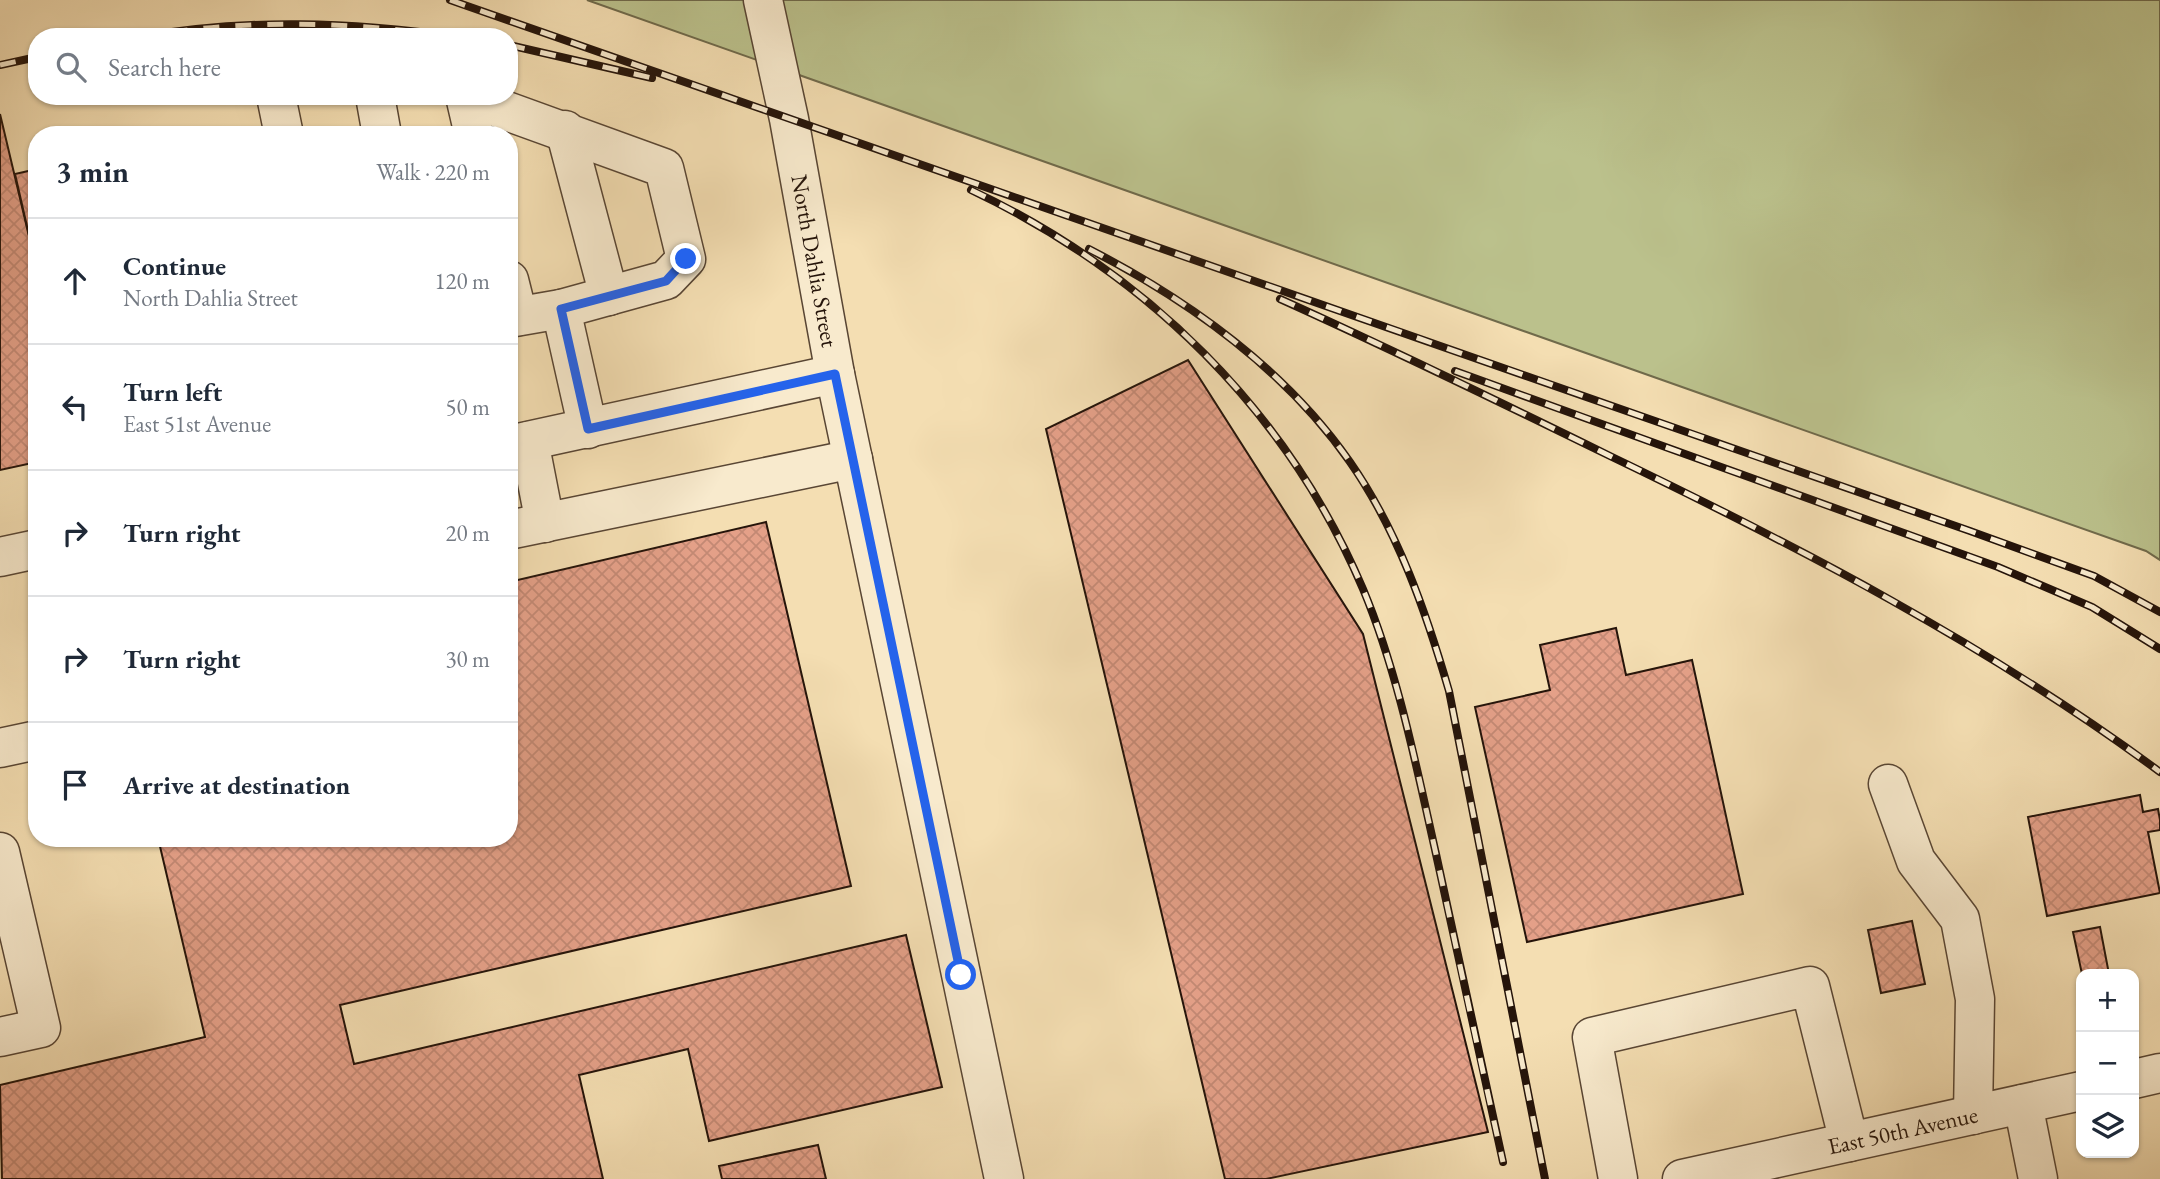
<!DOCTYPE html>
<html lang="en">
<head>
<meta charset="utf-8">
<style>
	body { margin:0; font-family:"EB Garamond",serif; background:#f2f2f3; color:#1f2937 }
	.controls { position:absolute; right:21px; bottom:21px; display:grid; overflow:hidden; border-radius:14px; box-shadow:0 2px 5px #0004 }
	.controls button { width:63px; height:63px; display:grid; place-items:center; padding:0; border:0; border-bottom:2px solid #e0e1e3; background:#fff; color:#1f2937; font:35px sans-serif }
	.stop { position:absolute; width:21px; height:21px; margin:-16px; border:5px solid #2563eb; border-radius:50%; background:#fff }
	.stop.end { background:#2563eb; border-color:#fff; box-shadow:0 2px 7px #0008 }
	.list { margin:0; padding:0; list-style:none }
	h2 { display:flex; justify-content:space-between; align-items:center; height:91px; margin:0; padding:0 28px; font-size:30px }
	h2 small { font-size:23px; font-weight:400; color:#747a83 }
	.list li { display:grid; grid-template-columns:46px 1fr auto; gap:21px; align-items:center; box-sizing:border-box; height:126px; padding:0 28px; border-top:2px solid #e0e1e3 }
	.list b { display:block; font-size:26px; white-space:nowrap }
	.list p { margin:0; font-size:23px; white-space:nowrap; color:#747a83 }
	.list em { font-size:23px; font-style:normal; color:#747a83 }
	.icon { flex:none; width:38px; height:38px; fill:none; stroke:currentColor; stroke-width:2; stroke-linecap:round; stroke-linejoin:round }
	.map { position:relative; flex:none; width:2160px; height:1179px; overflow:hidden }
	.search { position:absolute; background:#fff; box-shadow:0 2px 5px #0004; left:28px; top:28px; width:490px; height:77px; display:flex; align-items:center; gap:18px; box-sizing:border-box; padding:0 24px; border-radius:28px; color:#747a83; font-size:26px }
	.panel { position:absolute; background:#fff; box-shadow:0 2px 5px #0004; left:28px; top:126px; width:490px; height:721px; border-radius:28px }
	.map>svg:first-child { display:block }
</style>
</head>
<body>
<div class="map">
<svg width="2160" height="1179" viewBox="0 0 2160 1179">
	<defs>
		<pattern id="building-cross-hatch" width="8" height="8" patternUnits="userSpaceOnUse" patternTransform="scale(1.75)"><rect width="8" height="8" fill="#e4a088"/><path d="M0 0l8 8M0 8l8-8" fill="none" stroke="#c38974"/></pattern>
	</defs>
	<rect width="100%" height="100%" fill="#f4deb2"/>
	<filter id="stains"><feTurbulence type="fractalNoise" baseFrequency=".00286" numOctaves="4"/><feColorMatrix values="0 0 0 0 .2 0 0 0 0 .09 0 0 0 0 .02 0 0 0 .5 -.17"/></filter>
	<radialGradient id="worn" r=".72"><stop offset=".6" stop-color="#630" stop-opacity="0"/><stop offset="1" stop-color="#630" stop-opacity=".3"/></radialGradient>
	<!-- green -->
	<polygon fill="#bbc18c" stroke="#706a4b" stroke-width="2" points="587,0 2160,0 2160,560 2146,551"/>
	<!-- building -->
	<g fill="url(#building-cross-hatch)" stroke="#25140a" stroke-width="2">
		<polygon points="0,114 37,270 37,462 0,470"/>
		<polygon points="37,169 37,270 15,174"/>
		<polygon points="1188,360 1363,634 1488,1132 1266,1179 1225,1179 1046,429"/>
		<polygon points="766,522 851,886 340,1005 354,1064 906,935 942,1087 709,1141 688,1049 579,1075 603,1179 2,1179 0,1085 205,1037 158,838 509,838 509,582"/>
		<polygon points="1616,628 1626,675 1692,660 1743,894 1527,942 1475,707 1550,690 1540,645"/>
		<polygon points="2140,795 2143,812 2158,809 2160,820 2160,830 2148,832 2160,893 2047,916 2028,817"/>
		<polygon points="1912,921 1925,984 1881,993 1868,930"/>
		<polygon points="2100,927 2109,974 2082,974 2073,932"/>
		<polygon points="818,1145 826,1179 722,1179 719,1166"/>
	</g>
	<g fill="none" stroke-linecap="round" stroke-linejoin="round">
		<defs>
			<g id="minor">
				<path id="s1" d="M763 0 789 119 835 374 1004 1179"/>
				<polyline points="276,96 284,135"/>
				<polyline points="375,96 382,135"/>
				<polyline points="465,96 664,168 686,259 666,280 561,309 588,429"/>
				<polyline points="465,96 474,135"/>
				<polyline points="565,130 609,296"/>
				<polyline points="509,280 518,316"/>
				<polyline points="509,318 561,309"/>
				<polyline points="529,441 545,523"/>
				<polyline points="509,445 835,374"/>
				<polyline points="509,530 853,459"/>
				<polyline points="0,557 37,549"/>
				<polyline points="0,748 37,740"/>
				<polyline points="1888,784 1916,861 1960,919 1975,999 1973,1115"/>
				<polyline points="0,852 41,1028 0,1037"/>
				<polyline points="2134,1079 2160,1073"/>
				<polyline points="2023,1104 2038,1179"/>
				<polyline points="1618,1179 1592,1037 1810,986 1849,1142"/>
				<path id="s2" d="M1682 1179 2081 1091"/>
			</g>
		</defs>
		<!-- minor casing -->
		<use href="#minor" stroke="#594634" stroke-width="41"/>
		<!-- minor -->
		<use href="#minor" stroke="#f8eacd" stroke-width="38"/>
		<defs>
			<g id="rail">
				<polyline points="450,0 1970,531 2094,576 2160,612"/>
				<path d="M140 37C247 18 352 22 459 37"/>
				<polyline points="509,45 652,78"/>
				<polyline points="0,65 37,57"/>
				<path d="M971 190C1146 273 1287 410 1363 589 1398 673 1416 765 1436 854 1458 956 1480 1059 1503 1162"/>
				<path d="M1089 249C1188 300 1285 369 1350 462 1398 531 1426 612 1449 691L1545 1179"/>
				<path d="M1280 299C1391 349 1500 402 1610 456 1801 548 1988 645 2160 772"/>
				<polyline points="1455,371 1998,567 2092,607 2160,649"/>
			</g>
		</defs>
		<!-- rail casing -->
		<use href="#rail" stroke="#25140a" stroke-width="8"/>
		<!-- rail -->
		<use href="#rail" stroke="#f8eacd" stroke-width="5" stroke-dasharray="16" stroke-linecap="butt"/>
	</g>
	<g fill="none" stroke-linecap="round" stroke-linejoin="round">
		<!-- route -->
		<polyline stroke="#2563eb" stroke-width="9" points="686,259 666,281 561,309 588,429 835,374 961,975"/>
	</g>
	<g text-anchor="middle" stroke-width="7" stroke-linejoin="round" paint-order="stroke">
		<!-- street labels -->
		<g font-size="23" fill="#25140a" stroke="#f8eacd">
			<text dy="8" stroke="none"><textPath href="#s1" startOffset="266">North Dahlia Street</textPath></text>
			<text dy="8" stroke="none"><textPath href="#s2" startOffset="226">East 50th Avenue</textPath></text>
		</g>
	</g>
	<rect width="100%" height="100%" filter="url(#stains)"/>
	<rect width="100%" height="100%" fill="url(#worn)"/>
</svg>
<div class="controls">
<button>+</button>
<button>−</button>
<button><svg class="icon" aria-label="layers" viewBox="0 0 24 24"><path d="M12 4l9 5-9 5-9-5zM3 14l9 5 9-5"/></svg></button>
</div>
<div class="stop" style="left:961px;top:975px"></div>
<div class="stop end" style="left:686px;top:259px"></div>
<div class="search"><svg class="icon" aria-label="search" viewBox="0 0 24 24"><circle cx="10" cy="10" r="6"/><path d="M15 15l6 6"/></svg>Search here</div>
<section class="panel">
<h2>3 min<small>Walk · 220 m</small></h2>
<ul class="list">
<li><svg class="icon" aria-label="ahead" viewBox="0 0 24 24"><path d="M12 20V5M6 11l6-6 6 6"/></svg><div><b>Continue</b><p>North Dahlia Street</p></div><em>120 m</em></li>
<li><svg class="icon" aria-label="left" viewBox="0 0 24 24"><path d="M17 20v-9H6M10 6l-5 5 5 5"/></svg><div><b>Turn left</b><p>East 51st Avenue</p></div><em>50 m</em></li>
<li><svg class="icon" aria-label="right" viewBox="0 0 24 24"><path d="M7 20v-9h11M14 6l5 5-5 5"/></svg><div><b>Turn right</b></div><em>20 m</em></li>
<li><svg class="icon" aria-label="right" viewBox="0 0 24 24"><path d="M7 20v-9h11M14 6l5 5-5 5"/></svg><div><b>Turn right</b></div><em>30 m</em></li>
<li><svg class="icon" aria-label="arrive" viewBox="0 0 24 24"><path d="M6 21V4h12l-3 4 3 4H6"/></svg><div><b>Arrive at destination</b></div></li>
</ul>
</section>
</div>
</body>
</html>
